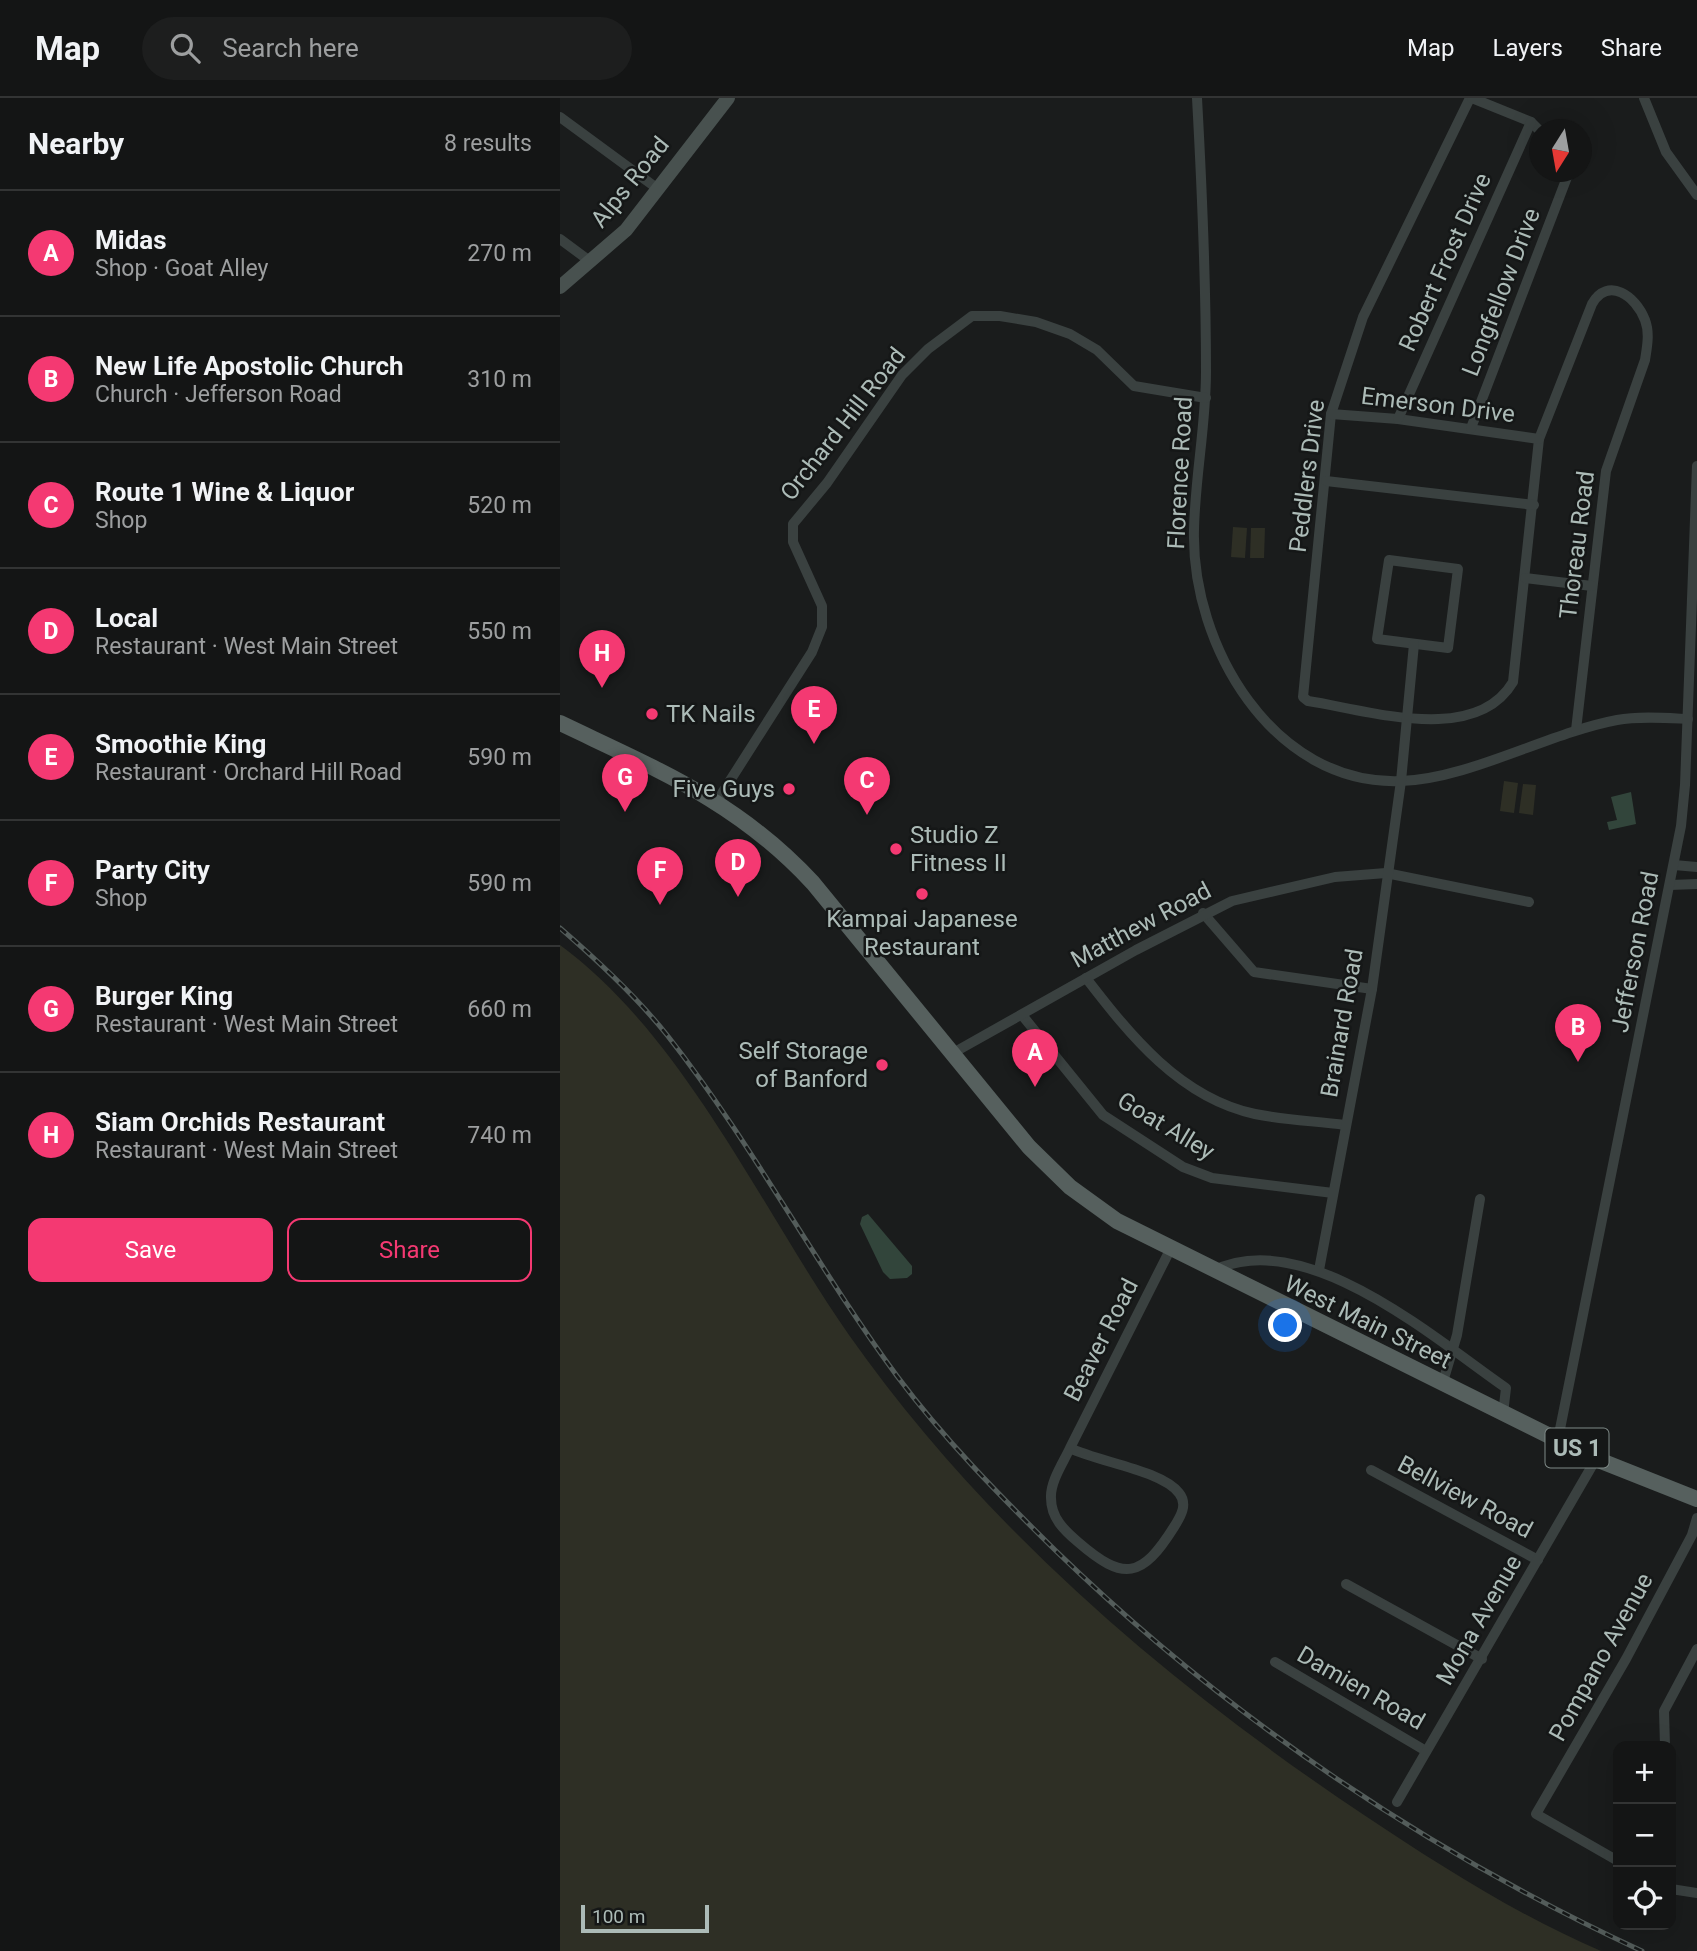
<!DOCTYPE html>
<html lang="en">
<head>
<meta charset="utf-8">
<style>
	body { margin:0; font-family:Roboto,sans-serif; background:#1d1e1e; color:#f1f3f6 }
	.controls { position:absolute; right:21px; bottom:21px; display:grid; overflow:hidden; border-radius:14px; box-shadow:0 7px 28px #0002 }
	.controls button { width:63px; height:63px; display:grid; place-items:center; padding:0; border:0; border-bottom:2px solid #333434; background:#141515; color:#f1f3f6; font:35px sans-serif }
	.compass { position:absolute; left:969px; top:21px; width:63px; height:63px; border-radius:50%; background:#141515; box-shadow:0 7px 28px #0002; rotate:191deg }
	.scale { position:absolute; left:21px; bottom:18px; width:128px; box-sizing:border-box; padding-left:7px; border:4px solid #acbbb7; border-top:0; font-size:19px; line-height:24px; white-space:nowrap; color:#acbbb7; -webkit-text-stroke:5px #151717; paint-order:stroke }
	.you { position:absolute; left:726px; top:1228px; width:24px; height:24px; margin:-18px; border:5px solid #fff; border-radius:50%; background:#1a73e8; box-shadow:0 0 0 10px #1a73e833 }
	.badge { display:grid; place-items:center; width:46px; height:46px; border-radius:50%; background:#f43972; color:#fff; font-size:23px; font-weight:700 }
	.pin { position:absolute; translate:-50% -58px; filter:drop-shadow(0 2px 4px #0008) }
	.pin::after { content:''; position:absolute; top:37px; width:24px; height:21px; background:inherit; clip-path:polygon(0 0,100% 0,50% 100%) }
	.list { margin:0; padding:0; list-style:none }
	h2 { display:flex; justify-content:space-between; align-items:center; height:91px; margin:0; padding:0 28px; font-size:30px }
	h2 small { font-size:23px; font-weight:400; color:#9d9fa0 }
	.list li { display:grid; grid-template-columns:46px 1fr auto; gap:21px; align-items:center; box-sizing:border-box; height:126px; padding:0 28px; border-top:2px solid #333434 }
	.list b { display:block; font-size:26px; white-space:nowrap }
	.list p { margin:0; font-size:23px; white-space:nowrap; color:#9d9fa0 }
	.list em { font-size:23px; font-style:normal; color:#9d9fa0 }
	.actions { display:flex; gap:14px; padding:21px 28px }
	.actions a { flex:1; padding:16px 0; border:2px solid #f43972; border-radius:14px; text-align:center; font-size:24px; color:#f43972 }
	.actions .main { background:#f43972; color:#fff }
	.icon { flex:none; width:38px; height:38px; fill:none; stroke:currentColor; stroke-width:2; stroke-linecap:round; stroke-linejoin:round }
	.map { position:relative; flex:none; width:1137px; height:1853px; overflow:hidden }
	header { display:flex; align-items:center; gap:42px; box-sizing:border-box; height:98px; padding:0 35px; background:#141515; border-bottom:2px solid #333434 }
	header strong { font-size:33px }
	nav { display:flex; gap:38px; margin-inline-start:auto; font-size:24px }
	.search { width:490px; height:63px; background:#1d1e1e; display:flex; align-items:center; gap:18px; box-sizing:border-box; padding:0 24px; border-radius:38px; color:#9d9fa0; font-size:26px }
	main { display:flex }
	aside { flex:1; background:#141515 }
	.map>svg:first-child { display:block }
</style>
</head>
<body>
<header>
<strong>Map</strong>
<div class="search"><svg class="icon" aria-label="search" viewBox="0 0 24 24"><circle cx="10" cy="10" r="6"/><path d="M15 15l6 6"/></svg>Search here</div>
<nav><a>Map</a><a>Layers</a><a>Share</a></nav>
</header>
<main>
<aside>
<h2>Nearby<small>8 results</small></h2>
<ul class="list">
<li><span class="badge">A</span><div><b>Midas</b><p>Shop · Goat Alley</p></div><em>270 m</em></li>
<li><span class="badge">B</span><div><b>New Life Apostolic Church</b><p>Church · Jefferson Road</p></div><em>310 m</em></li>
<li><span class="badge">C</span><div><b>Route 1 Wine &amp; Liquor</b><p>Shop</p></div><em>520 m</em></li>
<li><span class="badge">D</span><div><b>Local</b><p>Restaurant · West Main Street</p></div><em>550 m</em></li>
<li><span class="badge">E</span><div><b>Smoothie King</b><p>Restaurant · Orchard Hill Road</p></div><em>590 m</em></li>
<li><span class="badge">F</span><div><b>Party City</b><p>Shop</p></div><em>590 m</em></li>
<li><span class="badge">G</span><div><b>Burger King</b><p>Restaurant · West Main Street</p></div><em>660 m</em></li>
<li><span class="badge">H</span><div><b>Siam Orchids Restaurant</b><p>Restaurant · West Main Street</p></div><em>740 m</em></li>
</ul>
<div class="actions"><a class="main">Save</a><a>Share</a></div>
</aside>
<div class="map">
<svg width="1137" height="1853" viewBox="0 0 1137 1853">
	<rect width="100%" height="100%" fill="#1a1c1c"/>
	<!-- green -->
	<g fill="#2e2f25">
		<polygon points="673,429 687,430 685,460 671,459"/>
		<polygon points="691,430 705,430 704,460 690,460"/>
		<polygon points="944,683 958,685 954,715 940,713"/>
		<polygon points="963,686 976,687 973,717 959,715"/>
		<path d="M0 847C125 939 201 1111 289 1237 425 1430 608 1586 804 1717 879 1767 957 1817 1041 1853H0Z"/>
	</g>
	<!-- water -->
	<g fill="#32453b">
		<polygon points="1071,694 1076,726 1049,732 1047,724 1057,722 1051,699"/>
		<polygon points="308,1116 352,1168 352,1176 347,1180 330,1181 323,1174 300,1126 302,1119"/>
	</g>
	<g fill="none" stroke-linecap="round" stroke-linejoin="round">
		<!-- street -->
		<g stroke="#3a4140" stroke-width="10">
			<path d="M637 0C642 91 646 182 646 274 646 327 635 379 634 432 631 547 713 688 841 683 909 681 988 635 1057 622 1079 618 1106 620 1128 621"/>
			<path d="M910 0 803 219 771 316 743 599 748 603C808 612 915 648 953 584L979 341 1032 206C1048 178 1076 198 1085 222 1090 235 1087 249 1085 262L1046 373 1016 632"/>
			<polyline points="912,0 971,24 979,32"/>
			<polyline points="1084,0 1106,54 1137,97"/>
			<polyline points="0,19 98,91"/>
			<polyline points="0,141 31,164"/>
			<polyline points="771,316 838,321 979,341"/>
			<polyline points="838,321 971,24"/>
			<polyline points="911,330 1009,74"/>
			<polyline points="766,383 974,407"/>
			<polygon points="829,462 898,471 888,550 817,541"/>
			<polyline points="965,480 1032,488"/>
			<polyline points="157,703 252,554 262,529 262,508 233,444 233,426 267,385 342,277 368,251 412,218 440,218 476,224 510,236 537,252 574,288 646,300"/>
			<polyline points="1114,767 1137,769"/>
			<polyline points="1110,787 1137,786"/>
			<polyline points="643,815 694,874 812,891"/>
			<path d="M526 880C570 937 620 1000 695 1016 724 1022 755 1023 785 1027"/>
			<polyline points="462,917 543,1017 623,1069 652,1080 773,1095"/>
			<polyline points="393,955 576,852 672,803 775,779 826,775 969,804"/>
			<polyline points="759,1172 812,891 841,683 854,546"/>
			<path d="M653 1173C745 1127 875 1241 946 1290L943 1316"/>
			<polyline points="882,1287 897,1237 920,1101"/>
			<polyline points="998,1341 1121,728 1125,687 1137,368"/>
			<path d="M510 1350C503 1365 490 1384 491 1400 491 1420 504 1432 518 1444 564 1484 582 1480 614 1429 621 1418 628 1406 619 1395 601 1372 538 1364 510 1350L610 1152"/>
			<polyline points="811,1372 978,1462"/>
			<polyline points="786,1486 922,1561"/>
			<polyline points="715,1564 866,1653"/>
			<polyline points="1105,1648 1104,1613 1137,1551"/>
			<polyline points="837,1704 1036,1361"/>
			<polyline points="1058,1763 976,1716 1066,1561 1132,1437 1137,1420"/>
			<polyline points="1111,1791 1137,1795"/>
		</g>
		<!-- secondary -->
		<polyline stroke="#48514f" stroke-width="14" points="0,189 66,132 168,0"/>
		<!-- primary -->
		<path stroke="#56605e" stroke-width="16" d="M0 625C98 672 177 703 253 785L469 1049 510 1089 557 1123 1036 1361 1137 1401"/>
		<defs>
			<path id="rail" d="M0 830C38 863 76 898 107 937 192 1045 256 1168 337 1278 384 1341 439 1397 495 1452 666 1618 866 1753 1082 1853"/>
		</defs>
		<!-- rail casing -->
		<use href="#rail" stroke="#535c5a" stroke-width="5"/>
		<!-- rail -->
		<use href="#rail" stroke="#151717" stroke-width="2.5" stroke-dasharray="8" stroke-linecap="butt"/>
	</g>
	<!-- markers -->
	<g fill="#f43972" stroke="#151717" stroke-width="2.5">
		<circle cx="92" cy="616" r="7"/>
		<circle cx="229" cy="691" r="7"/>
		<circle cx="336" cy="751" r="7"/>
		<circle cx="362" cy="796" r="7"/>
		<circle cx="322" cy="967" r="7"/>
	</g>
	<g text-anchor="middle" stroke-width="5" stroke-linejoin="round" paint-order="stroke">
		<!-- shield labels -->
		<rect fill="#151717" stroke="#7f8a87" stroke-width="2" x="985.5" y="1330.5" width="63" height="39" rx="5"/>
		<g font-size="23" font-weight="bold" fill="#acbbb7">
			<text x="1017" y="1358">US 1</text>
		</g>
		<!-- street labels -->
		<g font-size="24" fill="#acbbb7" stroke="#151717">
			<text transform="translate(70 84) rotate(-51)" y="8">Alps Road</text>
			<text transform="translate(885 164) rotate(-66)" y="8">Robert Frost Drive</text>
			<text transform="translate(941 194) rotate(-69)" y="8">Longfellow Drive</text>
			<text transform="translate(878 307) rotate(7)" y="8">Emerson Drive</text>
			<text transform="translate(283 326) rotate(-52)" y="8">Orchard Hill Road</text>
			<text transform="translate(620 375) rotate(-87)" y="8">Florence Road</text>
			<text transform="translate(747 378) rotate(-83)" y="8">Peddlers Drive</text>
			<text transform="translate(1017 447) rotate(-83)" y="8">Thoreau Road</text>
			<text transform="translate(581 827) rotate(-28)" y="8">Matthew Road</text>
			<text transform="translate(1075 854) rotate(-79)" y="8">Jefferson Road</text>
			<text transform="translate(782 925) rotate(-80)" y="8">Brainard Road</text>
			<text transform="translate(606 1028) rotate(31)" y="8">Goat Alley</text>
			<text transform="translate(808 1224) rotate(26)" y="8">West Main Street</text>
			<text transform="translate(541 1242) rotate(-63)" y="8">Beaver Road</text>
			<text transform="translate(905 1399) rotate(28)" y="8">Bellview Road</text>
			<text transform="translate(919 1522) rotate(-60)" y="8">Mona Avenue</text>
			<text transform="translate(1041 1559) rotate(-61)" y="8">Pompano Avenue</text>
			<text transform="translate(801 1590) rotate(30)" y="8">Damien Road</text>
		</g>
		<!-- poi labels -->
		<g font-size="24" fill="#acbbb7" stroke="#151717" text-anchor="start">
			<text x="106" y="624">TK Nails</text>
			<text x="215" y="699" text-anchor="end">Five Guys</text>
			<text x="350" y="745">Studio Z<tspan x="350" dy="28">Fitness II</tspan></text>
			<text x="362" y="829" text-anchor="middle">Kampai Japanese<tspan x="362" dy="28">Restaurant</tspan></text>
			<text x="308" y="961" text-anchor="end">Self Storage<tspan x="308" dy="28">of Banford</tspan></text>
		</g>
	</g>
</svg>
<div class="controls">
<button>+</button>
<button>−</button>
<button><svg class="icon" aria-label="locate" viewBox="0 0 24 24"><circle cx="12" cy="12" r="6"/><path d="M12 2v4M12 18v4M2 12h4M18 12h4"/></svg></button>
</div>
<svg class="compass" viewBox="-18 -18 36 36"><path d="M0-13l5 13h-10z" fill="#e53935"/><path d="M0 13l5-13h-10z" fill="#9d9fa0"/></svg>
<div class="scale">100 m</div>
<div class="you"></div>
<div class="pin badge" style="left:475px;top:989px">A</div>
<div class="pin badge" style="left:1018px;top:964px">B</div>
<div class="pin badge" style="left:307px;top:717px">C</div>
<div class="pin badge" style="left:178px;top:799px">D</div>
<div class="pin badge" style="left:254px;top:646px">E</div>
<div class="pin badge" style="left:100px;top:807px">F</div>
<div class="pin badge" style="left:65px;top:714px">G</div>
<div class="pin badge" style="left:42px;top:590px">H</div>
</div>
</main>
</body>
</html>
